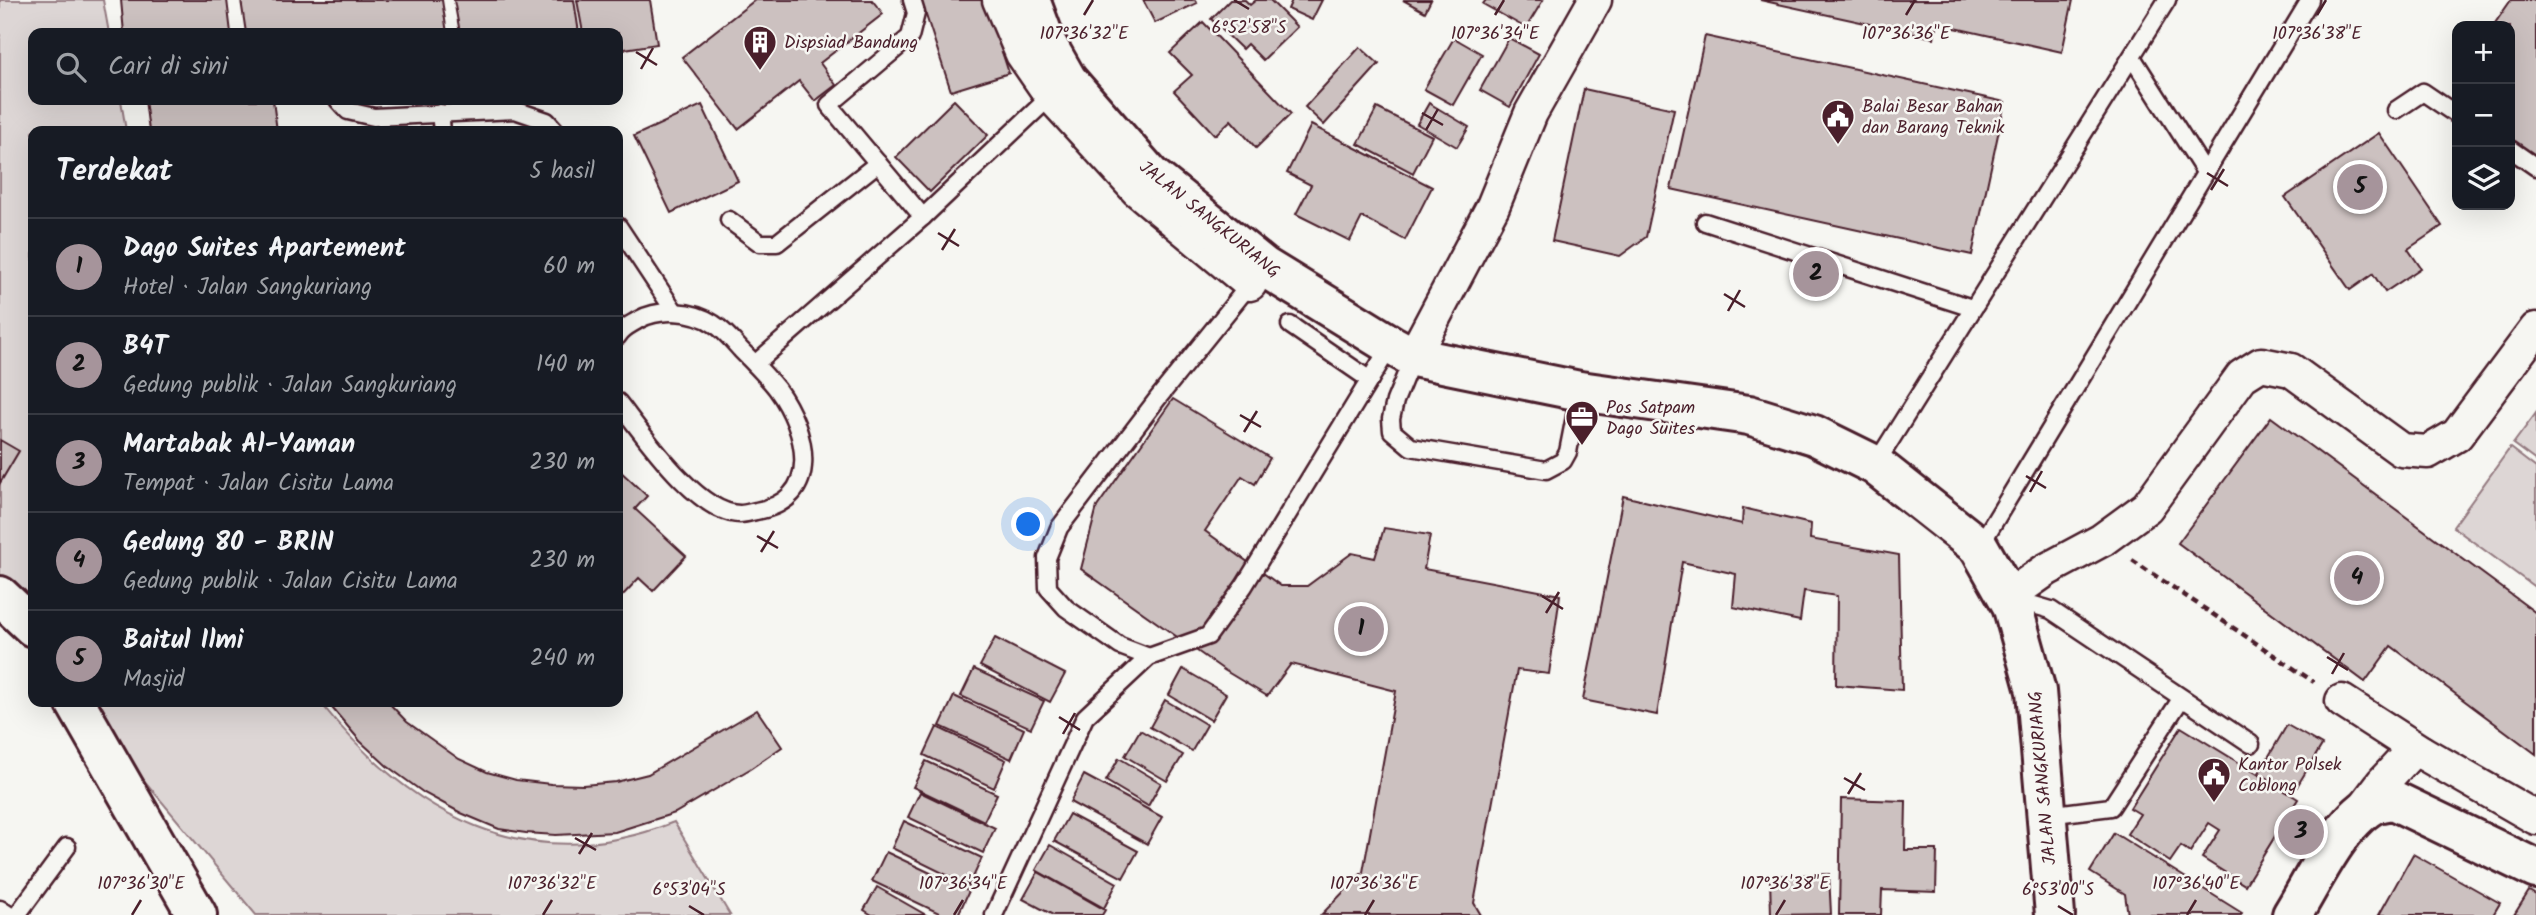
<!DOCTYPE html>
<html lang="id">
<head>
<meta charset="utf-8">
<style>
	body { margin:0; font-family:Kalam,sans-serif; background:#20242c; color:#f1f3f6 }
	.controls { position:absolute; right:21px; top:21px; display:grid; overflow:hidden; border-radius:14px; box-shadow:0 7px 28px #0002 }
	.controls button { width:63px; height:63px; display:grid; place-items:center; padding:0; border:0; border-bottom:2px solid #363941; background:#171b24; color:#f1f3f6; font:35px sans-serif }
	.you { position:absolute; left:1029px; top:525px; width:24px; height:24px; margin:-18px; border:5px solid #fff; border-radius:50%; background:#1a73e8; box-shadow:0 0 0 10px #1a73e833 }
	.badge { display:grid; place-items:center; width:46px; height:46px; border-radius:50%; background:#a6949b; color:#111; font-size:23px; font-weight:700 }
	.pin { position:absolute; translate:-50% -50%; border:4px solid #fff; box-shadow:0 2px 7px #0006 }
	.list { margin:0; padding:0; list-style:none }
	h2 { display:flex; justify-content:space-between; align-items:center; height:91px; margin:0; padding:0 28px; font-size:30px }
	h2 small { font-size:23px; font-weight:400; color:#9ea1a6 }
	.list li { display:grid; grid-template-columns:46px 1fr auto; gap:21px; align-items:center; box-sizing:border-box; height:98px; padding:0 28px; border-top:2px solid #363941 }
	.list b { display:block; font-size:26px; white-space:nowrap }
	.list p { margin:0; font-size:23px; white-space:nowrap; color:#9ea1a6 }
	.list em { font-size:23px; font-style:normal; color:#9ea1a6 }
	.icon { flex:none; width:38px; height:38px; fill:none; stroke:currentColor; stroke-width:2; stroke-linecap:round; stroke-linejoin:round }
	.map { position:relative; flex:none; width:2536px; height:915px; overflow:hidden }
	.search { position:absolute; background:#171b24; box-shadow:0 7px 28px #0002; left:28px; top:28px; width:595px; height:77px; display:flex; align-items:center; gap:18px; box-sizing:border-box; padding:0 24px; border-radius:14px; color:#9ea1a6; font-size:26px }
	.panel { position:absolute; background:#171b24; box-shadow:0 7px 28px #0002; left:28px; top:126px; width:595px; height:581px; border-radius:14px }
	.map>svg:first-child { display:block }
</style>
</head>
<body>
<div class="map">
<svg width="2536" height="915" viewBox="0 0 2536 915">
	<rect width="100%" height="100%" fill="#f6f6f2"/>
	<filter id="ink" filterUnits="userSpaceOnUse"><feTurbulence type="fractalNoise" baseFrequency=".0143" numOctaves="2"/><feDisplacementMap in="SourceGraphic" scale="14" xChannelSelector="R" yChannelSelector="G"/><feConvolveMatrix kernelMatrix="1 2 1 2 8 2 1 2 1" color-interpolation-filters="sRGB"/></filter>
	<g filter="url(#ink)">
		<!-- green -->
		<g fill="#ddd6d5" stroke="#947a80" stroke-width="2">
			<polygon points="0,0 103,0 109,33 33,33 33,100 121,100 126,131 33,131 33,647 0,607"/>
			<polygon points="2536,413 2536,461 2513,444"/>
			<polygon points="2510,448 2536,468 2536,588 2453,527"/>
			<path d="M79 702H320C411 816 529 880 674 822L730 915H256Z"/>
		</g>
		<!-- building -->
		<g fill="#ccc1c0" stroke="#4a1f2b" stroke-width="2">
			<polygon points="121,0 227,0 231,33 124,33"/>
			<polygon points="241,0 442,0 447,33 246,33"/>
			<polygon points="454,0 574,0 579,33 460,33"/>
			<polygon points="577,0 650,0 657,44 618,50 618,33 583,33"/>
			<polygon points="755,0 872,0 883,14 820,63 836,85 815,101 799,81 738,129 682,57"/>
			<polygon points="921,0 985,0 1009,73 951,91"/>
			<polygon points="1143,0 1195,0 1197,3 1155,23"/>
			<polygon points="1230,0 1245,0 1250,5 1256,0 1270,0 1297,27 1263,60 1247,44 1242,49 1211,19"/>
			<polygon points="1292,0 1322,0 1312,20 1288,9"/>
			<polygon points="1403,0 1431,0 1425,12"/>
			<polygon points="1486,0 1543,0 1526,28 1483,4"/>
			<polygon points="1760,0 2073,0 2062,52 1937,24 1934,38"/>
			<polygon points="2511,0 2536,0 2536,159 2510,141 2510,26 2493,26"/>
			<polygon points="1203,22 1291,114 1256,148 1231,120 1215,135 1174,91 1192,75 1170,53"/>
			<polygon points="1705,36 2005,102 1972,255 1671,189"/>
			<polygon points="1454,38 1482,54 1453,105 1424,89"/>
			<polygon points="1509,38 1539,54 1510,107 1480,90"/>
			<polygon points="1360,47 1379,64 1324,125 1305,107"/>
			<polygon points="1584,89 1674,109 1646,237 1620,256 1552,241"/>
			<polygon points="145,100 273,100 277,131 149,131"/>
			<polygon points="954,100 988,135 930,192 896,157"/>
			<polygon points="1429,103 1469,127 1457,147 1417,124"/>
			<polygon points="702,105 738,181 671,213 634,136"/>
			<polygon points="1377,108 1432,136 1413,173 1358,144"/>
			<polygon points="1311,125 1432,187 1405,240 1362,217 1350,241 1296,214 1311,185 1287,173"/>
			<polygon points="2379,133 2442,226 2408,249 2421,268 2385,292 2373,274 2350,290 2285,197"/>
			<polygon points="1173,399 1270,458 1255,484 1242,476 1205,531 1281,586 1307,586 1352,553 1375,558 1384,528 1430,535 1424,569 1560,595 1549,674 1517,670 1474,903 1481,915 1321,915 1363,872 1396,691 1291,664 1267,696 1224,670 1081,569 1097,507"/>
			<polygon points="2271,417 2536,613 2536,754 2391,646 2365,682 2178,543"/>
			<polygon points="0,440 19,451 0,483"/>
			<polygon points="618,469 647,496 635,509 686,556 653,591 639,578 622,596 618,592"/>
			<polygon points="1623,496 1742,524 1743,508 1811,524 1810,539 1899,555 1902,690 1836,685 1837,596 1804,591 1800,621 1733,607 1736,574 1682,562 1657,715 1583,700"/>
			<polygon points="995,638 1065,674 1050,702 980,666"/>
			<polygon points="974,669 1044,701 1031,728 961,696"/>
			<polygon points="1183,669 1226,694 1211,720 1169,695"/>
			<polygon points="954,696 1024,729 1011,759 940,726"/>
			<polygon points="1165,700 1207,725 1192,751 1150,727"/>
			<polygon points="327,702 388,702 407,722 459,759 487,772 516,780 551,784 583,785 616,782 648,774 757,710 782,747 750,769 675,813 615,832 556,835 526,833 499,829 461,813 424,793 387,766 360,741"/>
			<polygon points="2287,725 2322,745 2293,793 2259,773"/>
			<polygon points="937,727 1006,760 994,788 924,755"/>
			<polygon points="2181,727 2298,799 2245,885 2202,858 2220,830 2209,823 2190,852 2181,846 2170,862 2127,834 2140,814 2130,808"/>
			<polygon points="1140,730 1183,755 1167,781 1125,756"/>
			<polygon points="1119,758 1161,783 1148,806 1106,781"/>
			<polygon points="926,761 997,794 984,821 913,787"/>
			<polygon points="1084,775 1162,817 1147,844 1070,802"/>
			<polygon points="920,792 995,828 983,853 908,817"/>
			<polygon points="1841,799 1906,801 1905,850 1937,850 1936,892 1882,890 1881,915 1839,915"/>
			<polygon points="1069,814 1138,851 1123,878 1054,841"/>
			<polygon points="2300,820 2313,827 2302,843 2291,837"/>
			<polygon points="904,821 982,858 969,886 892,848"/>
			<polygon points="2114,833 2242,913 2241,915 2128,915 2125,894 2090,872"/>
			<polygon points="1050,845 1117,883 1104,908 1036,870"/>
			<polygon points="886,852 969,891 958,915 943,915 872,881"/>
			<polygon points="2413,854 2500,903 2493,915 2379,915"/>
			<polygon points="1038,872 1105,910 1102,915 1053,915 1023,899"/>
			<polygon points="1829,874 1831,914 1771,915 1770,876"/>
			<polygon points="877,887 926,915 872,915 864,910"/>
			<polygon points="2529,891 2536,895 2536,915 2514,915"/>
		</g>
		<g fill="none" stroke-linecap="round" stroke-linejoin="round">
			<defs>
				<g id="lane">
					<polyline points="912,0 916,13 910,37 829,105 923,217"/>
					<polyline points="2132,57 2205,172"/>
					<polyline points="338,100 348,111 374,117 515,110 547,121 556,131"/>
					<polyline points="2396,110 2423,92 2457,115"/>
					<polyline points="440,113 442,131"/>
					<polyline points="2510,149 2536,167"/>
					<polyline points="729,220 760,243 777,243 878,163"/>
					<polyline points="1705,222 1972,308"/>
					<polyline points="618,226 675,312"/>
					<polyline points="1290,325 1370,380"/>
					<path d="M618 336C622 328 630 325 638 320 660 308 693 310 714 324 724 330 733 341 741 350 753 362 766 375 777 389 807 430 824 500 756 511 751 512 745 514 740 514 697 514 643 434 618 402"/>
					<polyline points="1413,357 1395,401 1391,419 1392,431 1411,447 1546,470 1563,461 1568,452 1580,391"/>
					<polyline points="755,364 923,217 1054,93"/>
					<polyline points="1875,465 2167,0"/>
					<polyline points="1979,547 2310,0"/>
					<polyline points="2012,605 2034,605 2051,610 2251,744"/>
					<polyline points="1149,657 1120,646 1066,608 1048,588 1047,558 1059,528 1158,398 1254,279"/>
					<polyline points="2047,815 2111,807 2181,699"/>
					<polyline points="0,909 9,915"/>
					<polyline points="17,915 67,847"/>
					<polyline points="994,915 1085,717 1149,657 1208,636 1244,586 1391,345"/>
				</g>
				<g id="street">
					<polyline points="999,0 1022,54 1051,96 1137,190 1250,284"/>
					<polyline points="1413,357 1493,206 1531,113 1595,0"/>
					<polyline points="2009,596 2046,570 2102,540 2147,507 2242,376 2261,364 2291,370 2401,450 2428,452 2457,435 2536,329"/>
					<polyline points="2342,701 2421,752"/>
					<polyline points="2358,815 2383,782 2411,752 2421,752 2536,818"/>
				</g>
				<g id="secondary">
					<polyline points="1030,0 1046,43 1067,80 1150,175 1264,267 1391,345 1413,357 1580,391 1749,415 1814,435 1875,465 1979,547 2012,605 2036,691 2055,915"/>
					<polyline points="0,596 33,627"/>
					<polyline points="75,702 197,915"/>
					<path d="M2292 915C2312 883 2339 824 2372 805 2378 802 2386 801 2393 800L2536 869"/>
				</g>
			</defs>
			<!-- lane casing -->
			<use href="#lane" stroke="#4a1f2b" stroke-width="21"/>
			<!-- street casing -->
			<use href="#street" stroke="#4a1f2b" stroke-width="37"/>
			<!-- secondary casing -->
			<use href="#secondary" stroke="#4a1f2b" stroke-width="44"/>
			<!-- path -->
			<polyline stroke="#4a1f2b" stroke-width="4.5" stroke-dasharray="7 5" stroke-linecap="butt" points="2132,560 2314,682"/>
			<!-- lane -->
			<use href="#lane" stroke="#f6f6f2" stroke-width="16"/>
			<!-- street -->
			<use href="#street" stroke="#f6f6f2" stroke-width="32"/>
			<!-- secondary -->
			<use href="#secondary" stroke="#f6f6f2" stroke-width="38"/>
		</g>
	</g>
	<!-- ticks -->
	<path fill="none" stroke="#4a1f2b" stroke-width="2.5" d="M1234 0 1249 9M1084 15 1093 0M1495 15 1504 0M1906 15 1915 0M2317 15 2326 0M636 52 657 65M641 69 653 48M1422 113 1443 125M1426 130 1438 109M2207 173 2228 186M2211 190 2224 169M938 233 959 246M942 250 955 229M1724 294 1745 307M1728 311 1740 290M1240 415 1261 427M1244 432 1257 411M2026 476 2046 488M2030 492 2042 471M757 536 778 548M761 552 774 531M1542 596 1563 609M1546 613 1559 592M2327 657 2348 670M2332 674 2344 653M1059 717 1080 730M1063 734 1075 713M1844 778 1865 790M1848 794 1861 773M575 838 596 850M579 854 592 833M689 906 704 915M2058 906 2073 915M132 915 141 900M543 915 552 900M954 915 963 900M1365 915 1374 900M1776 915 1785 900M2187 915 2196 900"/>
	<!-- icons -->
	<defs>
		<symbol id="building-pin" viewBox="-11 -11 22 30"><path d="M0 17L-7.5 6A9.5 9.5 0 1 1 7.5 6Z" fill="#4a1f2b" stroke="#f6f6f2"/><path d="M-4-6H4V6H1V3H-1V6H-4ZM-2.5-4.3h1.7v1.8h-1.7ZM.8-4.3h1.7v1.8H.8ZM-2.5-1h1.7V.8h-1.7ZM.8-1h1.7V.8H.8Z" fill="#fff"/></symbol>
		<symbol id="civic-pin" viewBox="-11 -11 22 30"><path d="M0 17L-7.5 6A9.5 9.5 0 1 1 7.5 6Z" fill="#4a1f2b" stroke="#f6f6f2"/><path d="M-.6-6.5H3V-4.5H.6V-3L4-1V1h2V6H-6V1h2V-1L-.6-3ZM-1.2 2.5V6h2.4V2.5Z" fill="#fff"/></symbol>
		<symbol id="office-pin" viewBox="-11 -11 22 30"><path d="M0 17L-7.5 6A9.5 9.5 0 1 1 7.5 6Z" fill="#4a1f2b" stroke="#f6f6f2"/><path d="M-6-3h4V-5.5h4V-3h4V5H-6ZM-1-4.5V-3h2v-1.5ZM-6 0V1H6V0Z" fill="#fff"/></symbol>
	</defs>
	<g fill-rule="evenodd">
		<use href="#building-pin" x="741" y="23" width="38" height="52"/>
		<use href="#civic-pin" x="1819" y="97" width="38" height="52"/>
		<use href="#office-pin" x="1563" y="398" width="38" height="52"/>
		<use href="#civic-pin" x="2195" y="755" width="38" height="52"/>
	</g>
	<g text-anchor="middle" stroke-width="5" stroke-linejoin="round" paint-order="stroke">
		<!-- poi labels -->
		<g font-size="18" fill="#4a1f2b" stroke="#f6f6f2" text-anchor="start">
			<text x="784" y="48">Dispsiad Bandung</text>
			<text x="1862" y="112">Balai Besar Bahan<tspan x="1862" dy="21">dan Barang Teknik</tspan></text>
			<text x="1606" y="413">Pos Satpam<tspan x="1606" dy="21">Dago Suites</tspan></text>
			<text x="2238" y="770">Kantor Polsek<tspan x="2238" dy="21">Coblong</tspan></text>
		</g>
		<!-- street labels -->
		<g font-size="18" fill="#4a1f2b" stroke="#f6f6f2">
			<text transform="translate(1210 219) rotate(39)" y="6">JALAN SANGKURIANG</text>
			<text transform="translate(2042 778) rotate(-95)" y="6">JALAN SANGKURIANG</text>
		</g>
	</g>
	<g font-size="18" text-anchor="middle" fill="#4a1f2b" stroke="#f6f6f2" stroke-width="5" stroke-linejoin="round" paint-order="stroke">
		<text x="1249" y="33">6°52'58"S</text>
		<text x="1495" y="39">107°36'34"E</text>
		<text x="2317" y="39">107°36'38"E</text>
		<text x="1084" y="39">107°36'32"E</text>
		<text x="1906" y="39">107°36'36"E</text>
		<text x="141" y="889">107°36'30"E</text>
		<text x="552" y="889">107°36'32"E</text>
		<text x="963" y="889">107°36'34"E</text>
		<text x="1374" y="889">107°36'36"E</text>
		<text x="1785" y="889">107°36'38"E</text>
		<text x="2196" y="889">107°36'40"E</text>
		<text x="689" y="895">6°53'04"S</text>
		<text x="2058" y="895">6°53'00"S</text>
	</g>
</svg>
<div class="controls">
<button>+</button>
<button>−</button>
<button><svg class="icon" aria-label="layers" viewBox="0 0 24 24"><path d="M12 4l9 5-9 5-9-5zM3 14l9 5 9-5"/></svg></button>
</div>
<div class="you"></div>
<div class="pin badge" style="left:1361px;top:629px">1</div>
<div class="pin badge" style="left:1816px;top:274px">2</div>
<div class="pin badge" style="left:2301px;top:832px">3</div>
<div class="pin badge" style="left:2357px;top:578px">4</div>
<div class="pin badge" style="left:2360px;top:187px">5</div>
<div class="search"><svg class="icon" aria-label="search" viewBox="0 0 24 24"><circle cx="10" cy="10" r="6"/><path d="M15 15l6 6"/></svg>Cari di sini</div>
<section class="panel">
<h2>Terdekat<small>5 hasil</small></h2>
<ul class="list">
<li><span class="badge">1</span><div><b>Dago Suites Apartement</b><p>Hotel · Jalan Sangkuriang</p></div><em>60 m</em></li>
<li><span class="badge">2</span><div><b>B4T</b><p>Gedung publik · Jalan Sangkuriang</p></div><em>140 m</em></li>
<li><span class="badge">3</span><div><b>Martabak Al-Yaman</b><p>Tempat · Jalan Cisitu Lama</p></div><em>230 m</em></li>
<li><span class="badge">4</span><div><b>Gedung 80 - BRIN</b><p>Gedung publik · Jalan Cisitu Lama</p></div><em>230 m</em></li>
<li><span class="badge">5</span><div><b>Baitul Ilmi</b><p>Masjid</p></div><em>240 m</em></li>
</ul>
</section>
</div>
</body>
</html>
